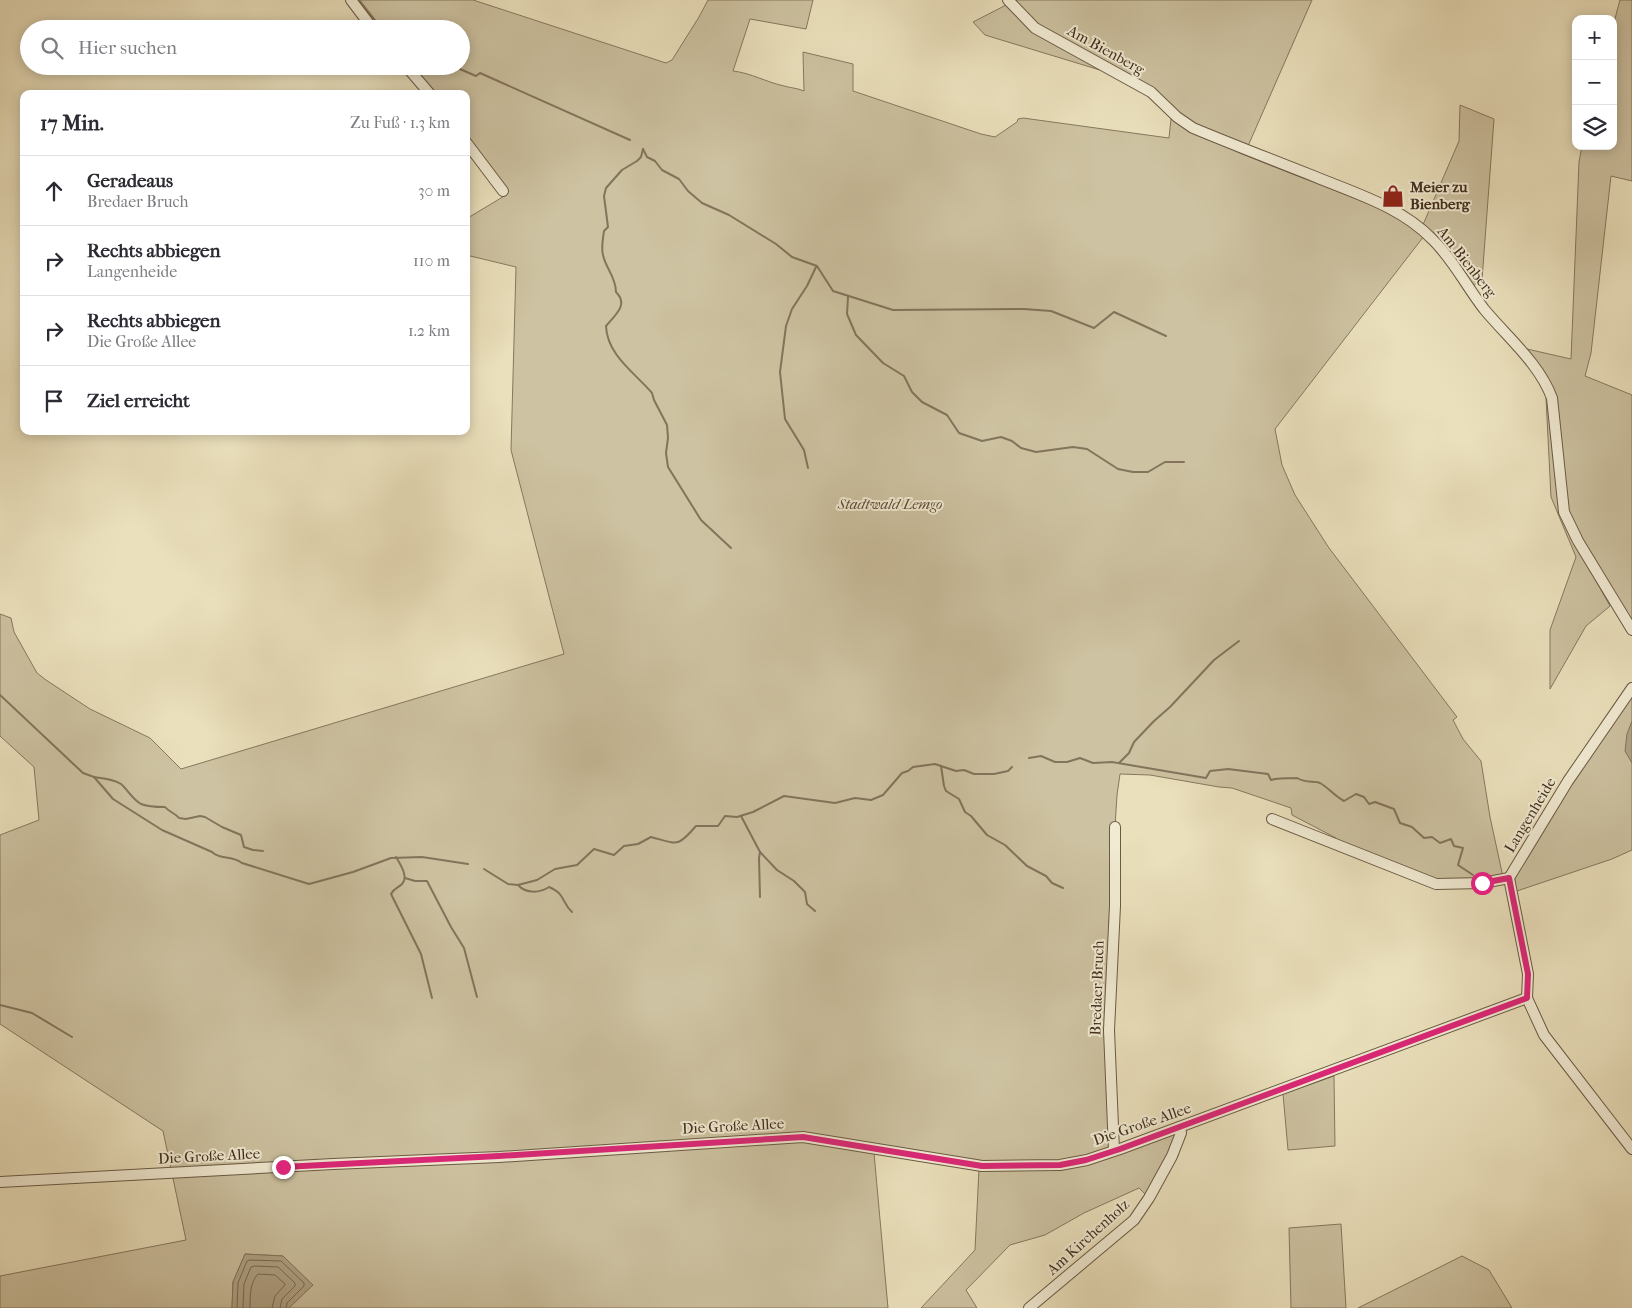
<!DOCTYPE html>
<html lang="de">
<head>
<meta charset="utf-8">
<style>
	body { margin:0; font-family:"IM FELL French Canon",serif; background:#f2f2f3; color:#2b2b33 }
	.controls { position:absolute; right:15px; top:15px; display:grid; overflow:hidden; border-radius:10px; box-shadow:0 2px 12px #0003 }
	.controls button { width:45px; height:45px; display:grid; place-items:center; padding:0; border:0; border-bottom:1px solid #e1e1e2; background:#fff; color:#2b2b33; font:25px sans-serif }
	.stop { position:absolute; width:15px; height:15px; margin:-11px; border:4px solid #db2777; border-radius:50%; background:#fff }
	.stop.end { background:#db2777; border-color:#fff; box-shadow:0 1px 5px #0008 }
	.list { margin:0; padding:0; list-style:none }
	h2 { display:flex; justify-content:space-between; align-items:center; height:65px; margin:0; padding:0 20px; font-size:21px }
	h2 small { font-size:16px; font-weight:400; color:#7c7c81 }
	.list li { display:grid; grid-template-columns:32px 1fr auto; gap:15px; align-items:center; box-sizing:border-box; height:70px; padding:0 20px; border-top:1px solid #e1e1e2 }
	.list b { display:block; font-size:19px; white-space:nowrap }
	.list p { margin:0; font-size:16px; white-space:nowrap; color:#7c7c81 }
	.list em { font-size:16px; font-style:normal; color:#7c7c81 }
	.icon { flex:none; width:28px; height:28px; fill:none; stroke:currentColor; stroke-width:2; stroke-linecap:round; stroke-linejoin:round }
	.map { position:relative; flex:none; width:1632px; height:1308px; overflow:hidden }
	.search { position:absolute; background:#fff; box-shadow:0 2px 12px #0003; left:20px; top:20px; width:450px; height:55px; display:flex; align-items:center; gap:12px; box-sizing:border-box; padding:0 18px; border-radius:28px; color:#7c7c81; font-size:19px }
	.panel { position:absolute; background:#fff; box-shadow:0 2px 12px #0003; left:20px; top:90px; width:450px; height:345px; border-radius:10px }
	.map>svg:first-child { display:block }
</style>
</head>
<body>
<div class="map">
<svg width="1632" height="1308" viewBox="0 0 1632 1308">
	<rect width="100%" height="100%" fill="#eae0bc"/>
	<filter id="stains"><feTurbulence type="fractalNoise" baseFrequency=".004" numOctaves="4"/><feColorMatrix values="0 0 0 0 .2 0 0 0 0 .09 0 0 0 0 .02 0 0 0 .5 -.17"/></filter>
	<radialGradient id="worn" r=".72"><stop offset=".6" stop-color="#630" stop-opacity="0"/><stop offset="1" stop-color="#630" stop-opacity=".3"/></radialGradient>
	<!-- green -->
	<g fill="#cdc2a1" stroke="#86785f">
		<path d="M355 0H473L666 63 672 60 699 17 708 0H813L806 29 750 19 733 71C751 73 766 82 784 86 791 88 797 88 804 91L803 52 853 64V91L981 134 995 137 1017 122 1018 119 1023 118 1169 138 1171 119 1186 128 1242 154 1384 210 1407 223 1424 236 1275 429 1282 465 1295 495 1329 548 1457 717 1453 720 1463 739 1481 761 1490 817 1503 877 1437 880 1336 842V838L1292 815 1291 808 1232 788 1219 787 1150 775 1120 774 1117 795 1109 923 1106 1012 1110 1148 1087 1157 1016 1165 874 1153 888 1308H289L312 1285 283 1256 245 1254 233 1282 232 1308H0V1276L186 1240 163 1131 0 1024V835L39 820 34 767 0 736V614L11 618 14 632 37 673 46 680 90 709 150 738 181 769 564 654 511 450 516 267 466 255V219L506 195 466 137V94H434L410 66H461V29H377Z"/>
		<polygon points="1013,0 1312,0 1248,146 1194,126 1172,108 1037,26"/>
		<polygon points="1620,0 1632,0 1632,181 1611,176 1591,353 1585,376 1632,395 1632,624 1586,563 1610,606 1586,626 1550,689 1550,630 1576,557 1551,497 1546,398 1553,395 1526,352 1527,349 1571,359 1579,162 1582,146 1613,146 1613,26"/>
		<polygon points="1008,4 1025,22 1113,74 985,35 973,22"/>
		<polygon points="1460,105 1494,119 1482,280 1471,287 1422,227 1459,141"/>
		<polygon points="1632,693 1632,850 1612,859 1514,892 1515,876 1571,784"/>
		<polygon points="1334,1076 1335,1146 1288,1150 1283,1094"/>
		<polygon points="1175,1132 1178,1135 1148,1197 1139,1188 1084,1213 1045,1235 1010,1245 966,1290 977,1308 921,1308 975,1250 979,1169 1060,1169"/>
		<polygon points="1341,1224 1346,1308 1291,1308 1289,1228"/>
		<polygon points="1462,1256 1489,1270 1512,1308 1358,1308"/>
	</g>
	<!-- water -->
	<g fill="#b0a386" stroke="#83745c">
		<polygon points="1632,721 1632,763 1625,751 1627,734"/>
		<polygon points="245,1254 283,1256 313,1285 289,1308 232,1308 233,1282"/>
	</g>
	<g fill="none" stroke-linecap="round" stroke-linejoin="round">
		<!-- shore -->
		<g stroke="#786852" stroke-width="1">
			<polyline points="237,1308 238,1283 247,1261 250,1260 281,1261 304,1283 304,1286 287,1303 286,1308"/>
			<polyline points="243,1308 244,1284 251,1267 254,1266 278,1267 295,1283 295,1286 282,1299 280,1308"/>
			<path d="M250 1308C250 1296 250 1282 258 1274L275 1275 285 1284 284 1286 275 1296 272 1308"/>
		</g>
		<!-- stream -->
		<g stroke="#83745c" stroke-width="2">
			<polyline points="359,0 382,29"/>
			<polyline points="453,66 476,76 480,73 630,140"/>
			<polyline points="643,149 647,157 655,161 662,170 679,179 688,191 702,203 729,215 776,244 792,257 817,266 833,291 893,310 1024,309 1051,311 1094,328 1114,312 1166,336"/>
			<path d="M643 149 641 157 637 161 622 170 606 188 604 196 608 227 604 231C603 238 601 249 603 255 606 269 616 277 616 292 629 305 615 315 606 326 607 355 635 373 652 393L654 400 667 425 668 438 666 453 668 467 701 520 731 548"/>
			<polyline points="848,297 847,314 856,335 883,363 904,376 912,392 922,402 947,415 959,433 982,441 1001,437 1012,441 1021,448 1036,452 1073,447 1087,449 1118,469 1133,472 1148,472 1165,462 1184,462"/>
			<polyline points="808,468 804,450 785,419 780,372 786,326 792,309 807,286 816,267"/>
			<path d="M0 695 83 773 94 777 113 799 162 830 212 852C222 861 229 854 242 863L309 884 353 872 391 858 422 857 468 864"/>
			<path d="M1029 758 1041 756 1055 762H1067L1080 758 1093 763 1112 762 1206 778 1210 771 1228 769 1268 774 1271 780C1280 777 1288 779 1297 778 1307 784 1314 780 1320 783 1329 788 1333 795 1344 801L1356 794 1364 797 1369 804 1375 802 1394 809 1400 823 1412 827 1424 838 1432 837 1440 843 1451 839 1454 846 1463 848 1458 865 1473 875"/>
			<polyline points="1119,763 1129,753 1134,742 1154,721 1170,707 1214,660 1239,641"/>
			<polyline points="941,766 944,786 946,791 959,799 965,812 971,816 987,835 1005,845 1027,866 1046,876 1052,883 1063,888"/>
			<path d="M94 777C103 778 114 779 121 784 128 790 132 799 141 804 148 807 157 807 165 807 169 812 175 813 179 818L186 819 200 816 205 817 222 827 241 835 244 847 253 850 263 851"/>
			<polyline points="741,816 760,852 777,870 794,881 805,892 807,904 815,911"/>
			<polyline points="760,852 759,858 760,897"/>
			<path d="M396 857C400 864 409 877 402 884 398 888 394 888 391 894L421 954 432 998"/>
			<path d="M484 869 508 884 518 885 537 880 555 869 577 865 594 849 614 855 624 846 638 844 651 837C678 844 677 848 696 826H718L725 816 737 817 753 812 784 796 835 803 855 798 871 800 883 795 902 773 908 771 913 767 935 764 956 771 964 770 974 774H994L1008 771 1012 767"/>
			<polyline points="405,878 415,881 427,881 451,927 464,948 477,997"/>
			<path d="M518 885C526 894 540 893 549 887 566 894 561 902 572 912"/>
			<polyline points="0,1005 32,1013 72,1037"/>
		</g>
		<defs>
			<g id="minor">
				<polyline points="351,0 373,29"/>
				<path d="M1008 0 1035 28 1151 92 1177 117 1193 128C1234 145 1275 161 1316 177 1357 194 1401 207 1432 239 1453 259 1466 286 1484 309 1507 337 1539 363 1552 398L1564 512 1578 541 1632 630"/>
				<polyline points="406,66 430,94"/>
				<polyline points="466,142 503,191"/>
				<polyline points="1632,688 1568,781 1509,878 1528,974 1527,998 1544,1035 1632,1149"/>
				<polyline points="1272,819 1436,884 1483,883 1509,878"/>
				<polyline points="1114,1150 1109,1030 1115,906 1115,827"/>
				<polyline points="0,1182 333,1164 499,1157 803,1137 982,1166 1060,1165 1087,1160 1120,1149 1527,998"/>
				<polyline points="1029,1308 1134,1220 1149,1198 1172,1156 1181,1133 1180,1127"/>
			</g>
		</defs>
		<!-- minor casing -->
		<use href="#minor" stroke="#6a5a45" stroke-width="12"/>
		<!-- minor -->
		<use href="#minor" stroke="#f1ebd3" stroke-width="10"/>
	</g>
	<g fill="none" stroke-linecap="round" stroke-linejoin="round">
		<!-- route -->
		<polyline stroke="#db2777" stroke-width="6" points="283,1167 499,1156 803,1137 982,1166 1060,1165 1086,1160 1120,1149 1527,998 1528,974 1509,878 1482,883"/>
	</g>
	<!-- icons -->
	<defs>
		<symbol id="shop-bare" viewBox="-9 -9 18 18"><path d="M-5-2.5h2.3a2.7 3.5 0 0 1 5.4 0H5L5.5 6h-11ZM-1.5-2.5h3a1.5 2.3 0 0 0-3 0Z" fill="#8f2418" stroke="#f1ebd3" stroke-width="2.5" paint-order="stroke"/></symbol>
	</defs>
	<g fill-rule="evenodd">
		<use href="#shop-bare" x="1377" y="180" width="32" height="32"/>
	</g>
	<g text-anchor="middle" stroke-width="4" stroke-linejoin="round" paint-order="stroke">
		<!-- street labels -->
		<g font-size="15" fill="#402d1d" stroke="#f1ebd3">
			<text transform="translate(1106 50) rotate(29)" y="5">Am Bienberg</text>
			<text transform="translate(1467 262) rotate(52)" y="5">Am Bienberg</text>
			<text transform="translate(1530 815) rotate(-59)" y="5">Langenheide</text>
			<text transform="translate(1097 988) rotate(-88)" y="5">Bredaer Bruch</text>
			<text transform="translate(1142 1124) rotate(-19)" y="5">Die Große Allee</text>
			<text transform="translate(733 1126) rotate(-3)" y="5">Die Große Allee</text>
			<text transform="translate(209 1156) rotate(-3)" y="5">Die Große Allee</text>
			<text transform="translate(1088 1237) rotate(-42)" y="5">Am Kirchenholz</text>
		</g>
		<!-- poi labels -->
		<g font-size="15" font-weight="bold" fill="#402d1d" stroke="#f1ebd3" text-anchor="start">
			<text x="1410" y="192">Meier zu<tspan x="1410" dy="17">Bienberg</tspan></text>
		</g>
		<!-- park labels -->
		<g font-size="15" font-style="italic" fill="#5c4b37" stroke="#f1ebd3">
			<text x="890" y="509">Stadtwald Lemgo</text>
		</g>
	</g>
	<rect width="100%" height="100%" filter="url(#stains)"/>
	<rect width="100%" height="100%" fill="url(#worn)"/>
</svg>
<div class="controls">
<button>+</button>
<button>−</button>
<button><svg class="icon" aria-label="layers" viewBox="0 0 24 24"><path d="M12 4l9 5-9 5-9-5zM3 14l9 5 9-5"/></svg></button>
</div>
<div class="stop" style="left:1482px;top:883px"></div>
<div class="stop end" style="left:283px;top:1167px"></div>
<div class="search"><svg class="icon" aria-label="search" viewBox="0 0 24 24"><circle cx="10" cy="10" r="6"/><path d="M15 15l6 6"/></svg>Hier suchen</div>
<section class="panel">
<h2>17 Min.<small>Zu Fuß · 1.3 km</small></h2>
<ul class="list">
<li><svg class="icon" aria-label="ahead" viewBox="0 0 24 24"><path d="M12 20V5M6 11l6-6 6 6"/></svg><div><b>Geradeaus</b><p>Bredaer Bruch</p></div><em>30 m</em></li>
<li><svg class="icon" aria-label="right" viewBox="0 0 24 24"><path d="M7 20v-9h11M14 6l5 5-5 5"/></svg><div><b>Rechts abbiegen</b><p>Langenheide</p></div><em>110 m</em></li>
<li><svg class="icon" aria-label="right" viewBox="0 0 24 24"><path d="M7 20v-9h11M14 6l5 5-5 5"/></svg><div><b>Rechts abbiegen</b><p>Die Große Allee</p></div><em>1.2 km</em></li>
<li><svg class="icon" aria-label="arrive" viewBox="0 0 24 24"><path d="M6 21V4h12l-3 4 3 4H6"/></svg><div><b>Ziel erreicht</b></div></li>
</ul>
</section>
</div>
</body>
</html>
